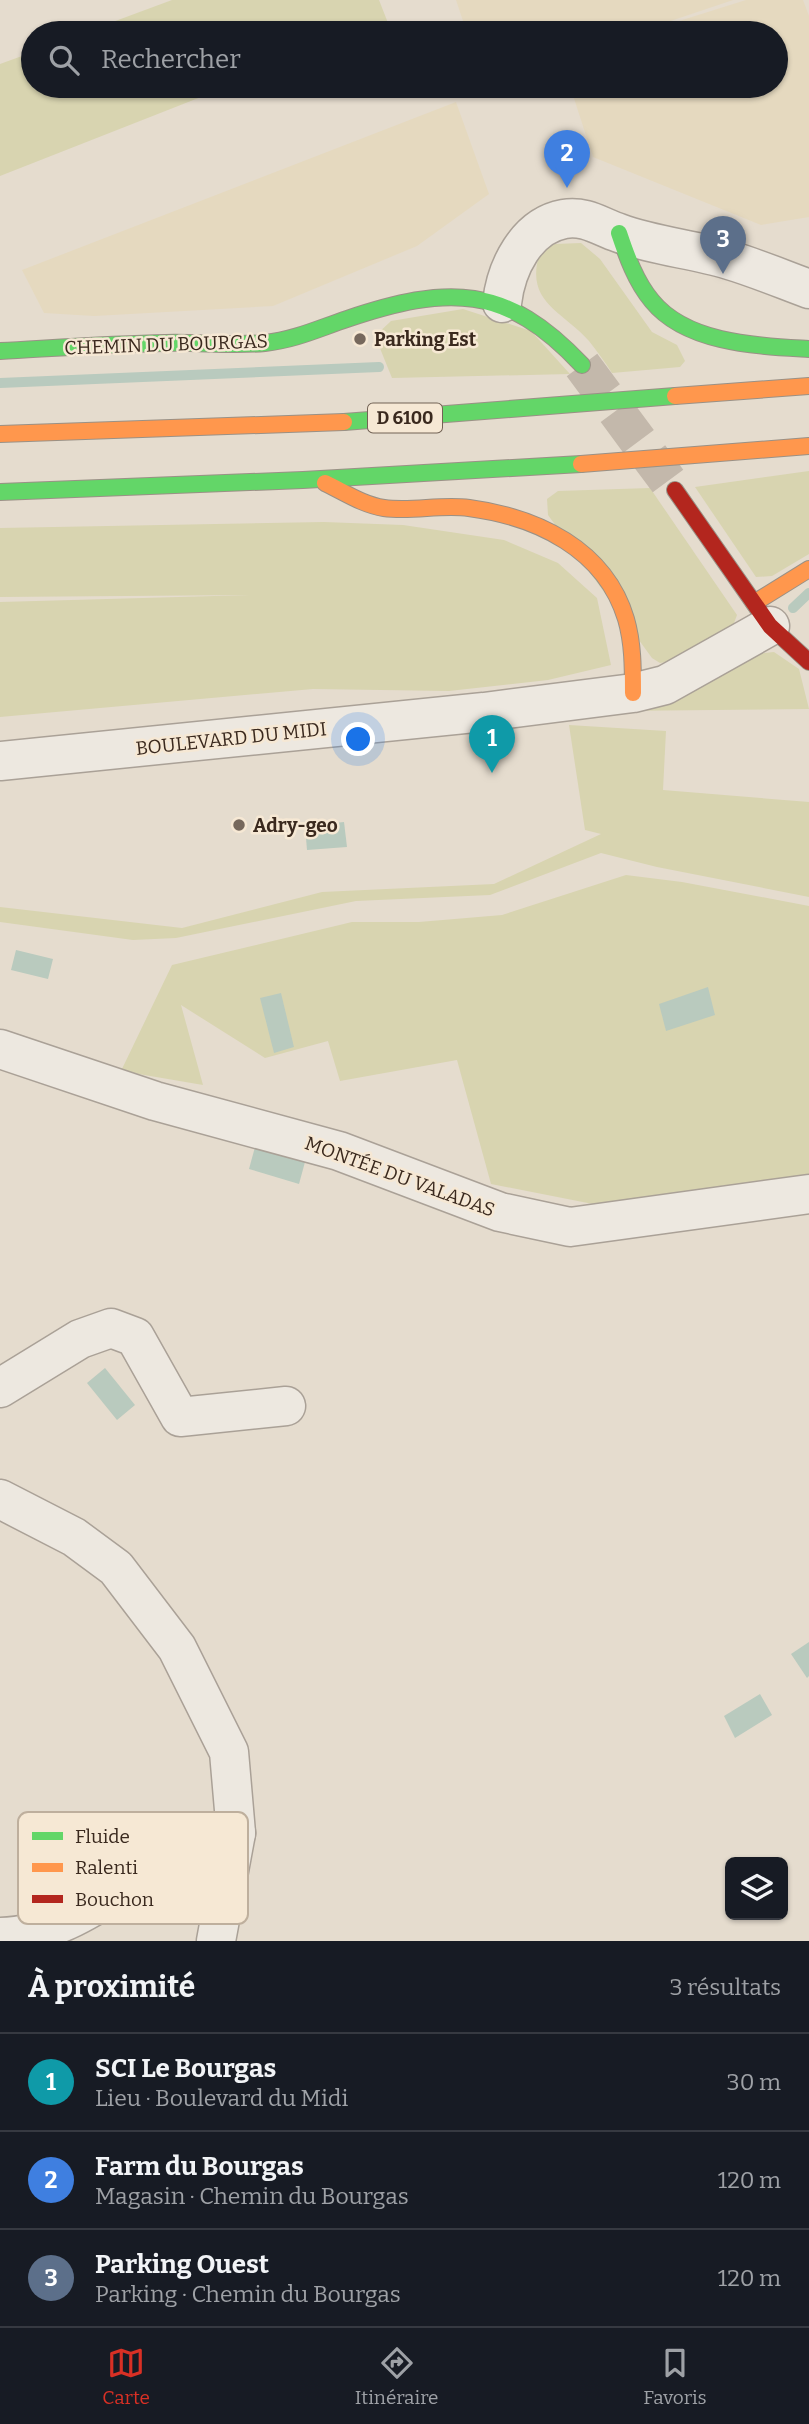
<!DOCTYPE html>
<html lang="fr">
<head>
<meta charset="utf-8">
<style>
	body { margin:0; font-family:Bitter,serif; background:#242831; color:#f1f3f6 }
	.controls { position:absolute; right:21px; bottom:21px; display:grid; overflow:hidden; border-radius:10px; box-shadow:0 2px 5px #0004 }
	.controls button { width:63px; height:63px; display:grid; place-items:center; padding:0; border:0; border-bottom:2px solid #363941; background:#171b24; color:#f1f3f6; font:35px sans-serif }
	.you { position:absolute; left:359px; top:740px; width:24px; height:24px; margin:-18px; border:5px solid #fff; border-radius:50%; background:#1a73e8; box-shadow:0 0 0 10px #1a73e833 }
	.badge { display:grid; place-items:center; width:46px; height:46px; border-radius:50%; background:#d93025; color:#fff; font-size:23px; font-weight:700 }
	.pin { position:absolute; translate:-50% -58px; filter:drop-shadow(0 2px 4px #0008) }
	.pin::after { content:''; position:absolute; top:37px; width:24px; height:21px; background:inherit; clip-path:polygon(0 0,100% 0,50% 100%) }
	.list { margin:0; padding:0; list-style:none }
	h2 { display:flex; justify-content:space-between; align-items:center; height:91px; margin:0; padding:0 28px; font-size:30px }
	h2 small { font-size:23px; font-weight:400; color:#9ea1a6 }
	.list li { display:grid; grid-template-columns:46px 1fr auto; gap:21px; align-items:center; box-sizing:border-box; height:98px; padding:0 28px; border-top:2px solid #363941 }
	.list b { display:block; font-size:26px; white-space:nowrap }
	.list p { margin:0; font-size:23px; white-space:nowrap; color:#9ea1a6 }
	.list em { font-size:23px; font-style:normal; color:#9ea1a6 }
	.icon { flex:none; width:38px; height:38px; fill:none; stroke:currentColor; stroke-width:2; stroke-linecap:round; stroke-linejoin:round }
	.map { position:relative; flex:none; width:809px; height:1941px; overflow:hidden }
	.search { position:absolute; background:#171b24; box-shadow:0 2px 5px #0004; left:21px; right:21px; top:21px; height:77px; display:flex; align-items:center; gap:18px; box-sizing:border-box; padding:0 24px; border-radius:38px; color:#9ea1a6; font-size:26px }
	.sheet { height:385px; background:#171b24 }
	nav { display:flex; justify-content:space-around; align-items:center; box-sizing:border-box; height:98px; border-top:2px solid #363941; background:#171b24; font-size:19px; color:#9ea1a6 }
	nav a { display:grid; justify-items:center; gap:4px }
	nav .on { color:#d93025 }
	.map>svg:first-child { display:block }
</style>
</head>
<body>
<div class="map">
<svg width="809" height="1941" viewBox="0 0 809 1941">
	<rect width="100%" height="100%" fill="#e5dcce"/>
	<!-- farmland -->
	<g fill="#e5d9bf">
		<polygon points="456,0 733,0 635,33 467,33"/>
		<polygon points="746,0 803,0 809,16 809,217 761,225 593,157 570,86 776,86 776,33 641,33"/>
		<polygon points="456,102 489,194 417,246 273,306 94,316 44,313 22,270"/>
	</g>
	<!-- green -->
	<g fill="#d8d4b0">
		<polygon points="172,0 379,0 388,23 362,33 83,33"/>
		<polygon points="33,52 33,86 229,86 0,176 0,64"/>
		<path d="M581 243 600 259 652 332 677 345 685 361 680 367 612 373C605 362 597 351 589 341 561 310 524 302 540 252L555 244Z"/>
		<polygon points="463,309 531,331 570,374 392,378 375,336 391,321"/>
		<polygon points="809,471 809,554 772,576 756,577 695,487"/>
		<polygon points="650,488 737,615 731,631 681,659 660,663 652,658 548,515 547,499 558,491"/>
		<polygon points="324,522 403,525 504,540 558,563 597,598 611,665 548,680 449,691 313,689 0,717 0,602 250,595 0,597 0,528"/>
		<polygon points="774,652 799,669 809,709 616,711 742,655"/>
		<polygon points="569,725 666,731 663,790 809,802 809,897 657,867 601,853 490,895 356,901 176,938 133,940 0,922 0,907 182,928 322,892 494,884 601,834 585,830"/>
		<polygon points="626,875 682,882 809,906 809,1183 603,1206 491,1184 457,1060 340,1081 328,1041 265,1058 181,1005 203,1085 121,1071 172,965 352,922 419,922 502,915"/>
	</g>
	<!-- water -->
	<g fill="#b9cabe">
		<polygon points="344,822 347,847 307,850 305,826"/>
		<polygon points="16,950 53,959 48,979 11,970"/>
		<polygon points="708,987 715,1015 666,1031 659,1004"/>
		<polygon points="281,993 294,1047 274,1053 260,998"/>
		<polygon points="255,1147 305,1162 299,1184 249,1169"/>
		<polygon points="105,1368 135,1405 117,1420 87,1383"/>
		<polygon points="809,1642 809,1676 807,1678 791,1654"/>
		<polygon points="760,1694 772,1715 735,1738 724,1716"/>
	</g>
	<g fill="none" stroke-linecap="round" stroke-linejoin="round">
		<!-- stream -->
		<g stroke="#b9cabe" stroke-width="10">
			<polyline points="0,383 379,367"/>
			<polyline points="793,608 809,593"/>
		</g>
		<!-- secondary-tunnel -->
		<polyline stroke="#c3b8ab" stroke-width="38" stroke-dasharray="38 19" stroke-linecap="butt" points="582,365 668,481"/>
		<defs>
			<g id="street">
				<path d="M502 303C506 268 526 226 564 219 585 215 601 227 619 233 654 246 693 249 729 260 756 268 782 279 809 289"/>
				<polyline points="0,761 484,712 633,693 665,685 770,626"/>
				<polyline points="0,1049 155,1101 339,1151 500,1212 570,1227 809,1194"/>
				<polyline points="0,1388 80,1339 111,1328 135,1337 180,1417 286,1406"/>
				<polyline points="0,1499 74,1537 116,1568 177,1648 229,1752 236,1833 216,1941"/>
				<path d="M0 1937C69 1936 125 1881 185 1852 201 1845 219 1840 236 1833"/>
			</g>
			<g id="fast">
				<path d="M619 233C627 257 636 282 652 301 687 344 759 346 809 349"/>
				<path d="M0 351C55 348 110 344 165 343 198 342 232 346 265 343 294 340 320 328 347 319 448 285 506 284 582 365"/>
				<polyline points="344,422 675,396"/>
				<polyline points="0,492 303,480 581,464"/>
			</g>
			<g id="slow">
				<polyline points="675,396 809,386"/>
				<polyline points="0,434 344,422"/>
				<polyline points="581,464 809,446"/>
				<path d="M325 483C344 492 363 505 384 508 412 512 441 504 469 508 537 517 605 549 626 619 633 643 633 668 633 693"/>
				<polyline points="754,603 809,569"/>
			</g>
			<polyline id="jam" points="675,490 770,626 809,662"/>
		</defs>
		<!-- street casing -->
		<use href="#street" stroke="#aaa197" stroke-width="41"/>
		<!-- fast casing -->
		<use href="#fast" stroke="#9a9186" stroke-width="18"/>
		<!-- slow casing -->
		<use href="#slow" stroke="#9a9186" stroke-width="18"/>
		<!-- jam casing -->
		<use href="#jam" stroke="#9a9186" stroke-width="18"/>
		<!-- street -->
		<use href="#street" stroke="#ede8e0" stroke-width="38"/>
		<!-- fast -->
		<use href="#fast" stroke="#63d668" stroke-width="16"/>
		<!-- slow -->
		<use href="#slow" stroke="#ff974d" stroke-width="16"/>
		<!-- jam -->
		<use href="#jam" stroke="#b3261e" stroke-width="16"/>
	</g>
	<!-- markers -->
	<g fill="#76685c" stroke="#f6e8d4" stroke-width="2.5">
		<circle cx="360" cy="339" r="7"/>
		<circle cx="239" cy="825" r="7"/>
	</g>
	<g text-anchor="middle" stroke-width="5" stroke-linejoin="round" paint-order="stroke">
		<!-- shield labels -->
		<rect fill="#f6e8d4" stroke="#726255" stroke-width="2" x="368" y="403.5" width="74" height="29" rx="5"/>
		<g font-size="18" font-weight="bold" fill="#3a291e">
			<text x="405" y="424">D 6100</text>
		</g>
		<!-- poi labels -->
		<g font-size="19" font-weight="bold" fill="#3a291e" stroke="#f6e8d4" text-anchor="start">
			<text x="374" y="346">Parking Est</text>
			<text x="253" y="832">Adry-geo</text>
		</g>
		<!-- street labels -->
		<g font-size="19" fill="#3a291e" stroke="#f6e8d4">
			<text transform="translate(166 344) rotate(-2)" y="7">CHEMIN DU BOURGAS</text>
			<text transform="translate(231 738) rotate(-6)" y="7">BOULEVARD DU MIDI</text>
			<text transform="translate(400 1176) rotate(20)" y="7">MONTÉE DU VALADAS</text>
		</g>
	</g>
	<!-- legend -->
	<rect x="18" y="1812" width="230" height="112" rx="10" fill="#f6e8d4" stroke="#beaf9d" stroke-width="2"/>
	<rect x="32" y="1832" width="31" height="8" fill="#63d668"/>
	<rect x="32" y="1863" width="31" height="9" fill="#ff974d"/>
	<rect x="32" y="1895" width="31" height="8" fill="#b3261e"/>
	<g font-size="19" fill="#3a291e">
		<text x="75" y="1843">Fluide</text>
		<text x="75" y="1874">Ralenti</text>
		<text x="75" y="1906">Bouchon</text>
	</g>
</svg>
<div class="controls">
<button><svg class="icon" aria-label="layers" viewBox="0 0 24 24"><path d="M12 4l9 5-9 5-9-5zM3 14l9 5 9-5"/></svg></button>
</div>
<div class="you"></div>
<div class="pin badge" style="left:492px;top:773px;background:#0f9aa8">1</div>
<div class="pin badge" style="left:567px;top:188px;background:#3f7fe0">2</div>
<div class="pin badge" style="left:723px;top:274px;background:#5c6f8a">3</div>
<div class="search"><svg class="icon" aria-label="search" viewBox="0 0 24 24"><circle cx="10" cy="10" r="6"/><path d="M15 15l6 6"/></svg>Rechercher</div>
</div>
<section class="sheet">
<h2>À proximité<small>3 résultats</small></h2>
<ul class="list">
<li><span class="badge" style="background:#0f9aa8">1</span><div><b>SCI Le Bourgas</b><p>Lieu · Boulevard du Midi</p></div><em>30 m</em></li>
<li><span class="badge" style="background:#3f7fe0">2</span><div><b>Farm du Bourgas</b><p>Magasin · Chemin du Bourgas</p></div><em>120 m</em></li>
<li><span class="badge" style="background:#5c6f8a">3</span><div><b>Parking Ouest</b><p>Parking · Chemin du Bourgas</p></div><em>120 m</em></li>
</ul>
</section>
<nav>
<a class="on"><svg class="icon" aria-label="map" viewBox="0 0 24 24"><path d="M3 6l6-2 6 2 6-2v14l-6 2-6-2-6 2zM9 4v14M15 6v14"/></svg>Carte</a>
<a><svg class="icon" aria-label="directions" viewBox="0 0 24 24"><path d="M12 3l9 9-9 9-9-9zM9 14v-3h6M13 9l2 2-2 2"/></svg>Itinéraire</a>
<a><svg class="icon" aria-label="saved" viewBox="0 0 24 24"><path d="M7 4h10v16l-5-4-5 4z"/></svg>Favoris</a>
</nav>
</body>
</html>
